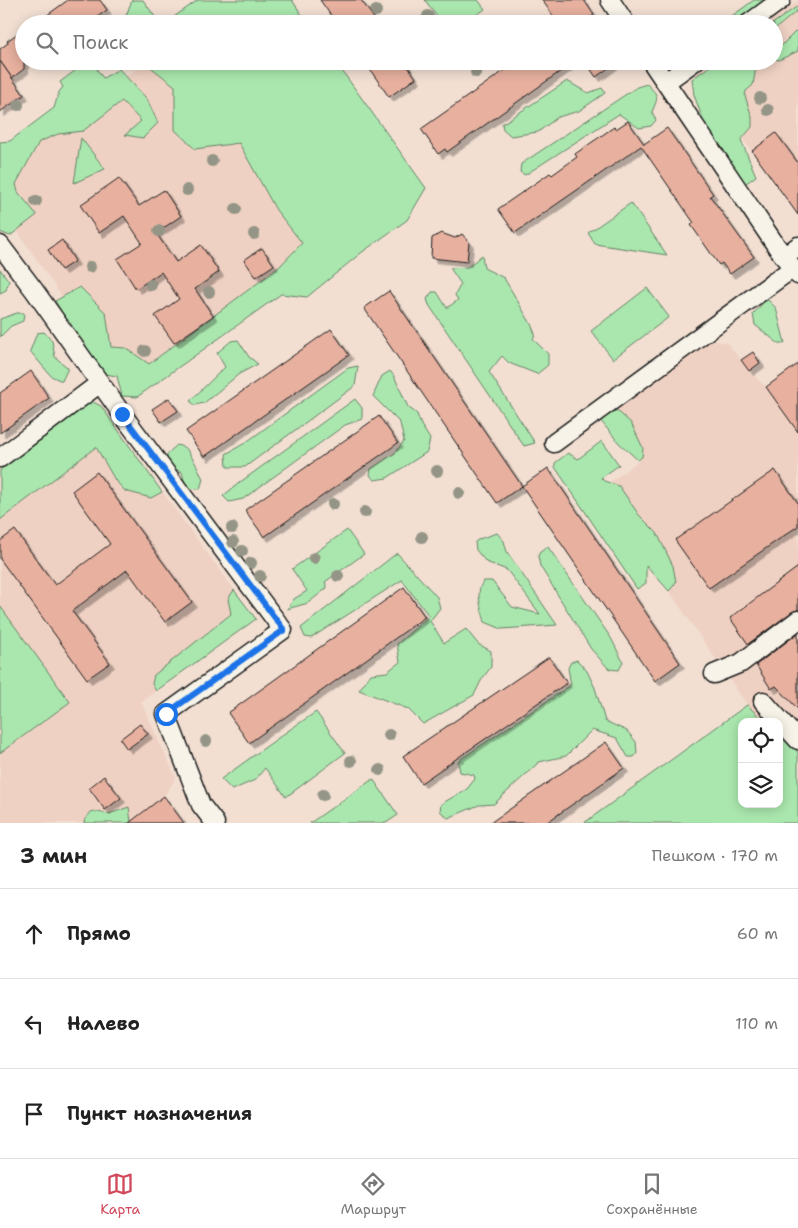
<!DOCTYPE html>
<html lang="ru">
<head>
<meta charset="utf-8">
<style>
	body { margin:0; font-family:"Shantell Sans",sans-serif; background:#f2f2f2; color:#222 }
	.controls { position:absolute; right:15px; bottom:15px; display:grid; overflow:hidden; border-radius:10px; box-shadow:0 2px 12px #0003 }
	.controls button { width:45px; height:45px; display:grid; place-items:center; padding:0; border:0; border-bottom:1px solid #e0e0e0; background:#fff; color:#222; font:25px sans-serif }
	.stop { position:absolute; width:15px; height:15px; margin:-11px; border:4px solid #1a73e8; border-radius:50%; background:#fff }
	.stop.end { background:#1a73e8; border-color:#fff; box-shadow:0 1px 5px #0008 }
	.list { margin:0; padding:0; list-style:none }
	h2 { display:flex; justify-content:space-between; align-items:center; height:65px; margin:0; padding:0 20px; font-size:21px }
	h2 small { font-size:16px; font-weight:400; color:#767676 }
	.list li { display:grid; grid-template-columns:32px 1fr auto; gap:15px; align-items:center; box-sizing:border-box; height:90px; padding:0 20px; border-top:1px solid #e0e0e0 }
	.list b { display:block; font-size:19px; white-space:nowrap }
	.list em { font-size:16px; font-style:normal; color:#767676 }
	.icon { flex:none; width:28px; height:28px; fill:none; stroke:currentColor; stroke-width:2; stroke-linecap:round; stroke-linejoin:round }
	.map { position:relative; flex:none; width:798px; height:823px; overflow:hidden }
	.search { position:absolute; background:#fff; box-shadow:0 2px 12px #0003; left:15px; right:15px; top:15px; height:55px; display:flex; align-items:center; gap:12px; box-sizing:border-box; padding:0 18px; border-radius:28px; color:#767676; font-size:19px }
	.sheet { height:335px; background:#fff }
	nav { display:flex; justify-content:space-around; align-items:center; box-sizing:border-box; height:70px; border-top:1px solid #e0e0e0; background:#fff; font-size:14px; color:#767676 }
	nav a { display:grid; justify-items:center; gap:2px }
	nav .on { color:#d1495b }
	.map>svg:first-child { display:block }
</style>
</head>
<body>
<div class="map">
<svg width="798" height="823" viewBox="0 0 798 823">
	<defs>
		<filter id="shadow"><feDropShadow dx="4.5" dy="4.5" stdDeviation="0" flood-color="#0004"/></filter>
	</defs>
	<rect width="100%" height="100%" fill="#f2dfd2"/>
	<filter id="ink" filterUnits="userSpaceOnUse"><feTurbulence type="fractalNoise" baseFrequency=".02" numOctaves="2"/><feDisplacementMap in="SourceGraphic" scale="10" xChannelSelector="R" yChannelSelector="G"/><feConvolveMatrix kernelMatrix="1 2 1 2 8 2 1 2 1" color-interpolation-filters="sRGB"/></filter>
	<g filter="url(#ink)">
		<!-- built -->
		<g fill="#efd1c3">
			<polygon points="798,1 798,215 695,73 712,61 774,61 774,24 766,24"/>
			<polygon points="148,61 215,61 341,246 125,389 0,206 0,164"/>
			<polygon points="711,340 727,343 741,360 749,371 766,387 798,432 798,752 779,735 779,722 765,722 747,705 600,490 642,458 609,411"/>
			<polygon points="101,406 182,519 256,619 141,702 176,778 164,796 131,821 132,823 0,823 0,481"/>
		</g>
		<!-- green -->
		<g fill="#aae7ae" stroke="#638265">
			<polygon points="132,0 143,0 160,24 123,24"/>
			<polygon points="198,0 292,0 308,24 164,24"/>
			<polygon points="425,0 478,0 485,9 464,24 442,24"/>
			<polygon points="754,0 770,0 736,24 721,24"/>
			<polygon points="798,6 798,10 774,30 774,24 772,24"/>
			<polygon points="798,29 798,51 779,60 774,59 774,53"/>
			<polygon points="88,61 91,61 103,78 119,69 147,99 158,123 143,138 125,135 141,121 122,101 83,131 58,134 39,142 16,184 18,192 37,215 10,236 0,232 0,142 10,141 54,108 59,92 63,87 60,82"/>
			<polygon points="143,61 335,61 426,188 407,220 361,253 307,297 281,294 137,397 122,396 117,376 99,373 55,301 80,287 106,313 111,347 126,348 149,364 279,267 302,243 276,210 239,143 195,149 175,130 175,86"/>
			<polygon points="717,61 750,61 756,67 753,85 746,91 745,96 752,117 752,127 741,140 756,176 742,186 704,128 702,117 694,95 692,79"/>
			<polygon points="567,81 588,93 602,88 605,93 579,111 558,117 538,132 511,136 503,129 502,124"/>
			<path d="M647 84C659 97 659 95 652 112L656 120 651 126 639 128 619 114 525 175 520 172 521 164 637 87Z"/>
			<polygon points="81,138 105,169 74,183"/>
			<polygon points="631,203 667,255 595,244 588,233"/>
			<polygon points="482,255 484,268 504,278 531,324 535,334 533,339 548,354 548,365 537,374 509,363 502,356 489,372 535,443 524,446 429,305 427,299 432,292 437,292 447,308 458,300 455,295 461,284 450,268 468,267"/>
			<polygon points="0,269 9,281 6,290 0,293"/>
			<polygon points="647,288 669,317 613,359 591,331"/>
			<polygon points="768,300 776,308 785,343 778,343 755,325 753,314 764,302"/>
			<polygon points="17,313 24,313 23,321 11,326 0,337 0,319"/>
			<polygon points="44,332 52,341 55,357 68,368 62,381 51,376 30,351 37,333"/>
			<polygon points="238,340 249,357 258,364 239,374 204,403 195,405 190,401 225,367 217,353 231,341"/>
			<polygon points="358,366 355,386 245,467 227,467 226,454 245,443 348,368"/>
			<polygon points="390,371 394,376 408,407 417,414 421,425 430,439 427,452 387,478 374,480 370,475 371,469 395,453 404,441 400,423 373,396 382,376"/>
			<polygon points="355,399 362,408 362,419 345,425 243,499 229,502 223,496 239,483"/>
			<polygon points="91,401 101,406 162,492 151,498 125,491 115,480 96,447 0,520 0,470"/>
			<polygon points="613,407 631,423 643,448 642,457 638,460 619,443 600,420"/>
			<polygon points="602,441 619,465 601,478 604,481 619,486 639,515 657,533 673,566 676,582 671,589 669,591 646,565 646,583 637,589 555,467 555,463 568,453 578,459"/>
			<polygon points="177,445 186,448 197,466 203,479 200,489 186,488 182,472 167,465 167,454"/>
			<polygon points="347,530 364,554 325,582 327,588 308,603 287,609 294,599 307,591 292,569"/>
			<path d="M497 533 504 541 507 552 557 625 502 629 485 622C482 610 474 591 484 581H492L512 607 540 614 507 570 486 562 476 550 475 542 479 539Z"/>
			<polygon points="548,547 611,638 623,662 619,670 609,669 591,649 540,566 538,556 540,552"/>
			<polygon points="397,553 437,597 440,608 430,621 444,643 466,629 478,644 491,651 491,667 482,679 474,695 423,724 408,709 359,690 371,674 387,672 400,662 397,644 429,616 402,580 311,638 305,637 301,628"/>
			<polygon points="234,590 256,619 156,691 152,684 154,675 231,614 228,599"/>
			<polygon points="0,606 70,702 0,753"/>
			<polygon points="577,660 587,671 595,688 605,721 627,731 636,742 637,753 634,757 628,757 617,738 592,730 566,756 539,762 494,804 479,805 448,818 440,811 441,804 467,789 475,779 474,775 460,772 458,761 571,685 568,668 571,662"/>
			<polygon points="747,705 765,722 742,722 742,804 779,804 779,735 798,752 798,823 584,823"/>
			<polygon points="316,712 345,753 286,797 265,768 255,780 232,790 221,779 292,728"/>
			<polygon points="373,779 398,815 386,823 310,823"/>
			<polygon points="129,807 131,822 128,823 84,823 85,819 92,811 109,814"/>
		</g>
		<!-- building -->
		<g fill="#e7b09f" stroke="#1c1c1c" filter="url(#shadow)">
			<polygon points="68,0 100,0 107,10 87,24 35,24"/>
			<polygon points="320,0 361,0 378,24 337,24"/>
			<polygon points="542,0 584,0 594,15 581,24 559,24"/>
			<polygon points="24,29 24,69 12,78 0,61 0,49 8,43 7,41"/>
			<polygon points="0,61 24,95 0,112"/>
			<polygon points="364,61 404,61 416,78 389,97"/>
			<polygon points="518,61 575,61 447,152 445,149 438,154 421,129"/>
			<polygon points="585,61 618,61 596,77"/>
			<polygon points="628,121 644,144 667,128 713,194 710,196 754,257 730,274 722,263 719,265 691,225 694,223 641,146 515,233 498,209 550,173 552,175 577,157 575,154 614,127 616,129"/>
			<polygon points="776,133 798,163 798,215 752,151"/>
			<polygon points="119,178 139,206 164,190 181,216 156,233 176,262 201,245 219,272 195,289 213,316 174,343 155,316 179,299 161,272 136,289 117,259 142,243 124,216 99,233 80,205"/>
			<polygon points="441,233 455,238 462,234 469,242 467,262 431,258 432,238"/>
			<polygon points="62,240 75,261 61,270 48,250"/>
			<polygon points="262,248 274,265 256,277 244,260"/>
			<polygon points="389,291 522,486 497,503 364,308"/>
			<polygon points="331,329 349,355 204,457 186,431"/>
			<polygon points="753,352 760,363 749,371 741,360"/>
			<polygon points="798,364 798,432 766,387"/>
			<polygon points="31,371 49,398 0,433 0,393"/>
			<polygon points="169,398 178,411 161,422 152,409"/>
			<polygon points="379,416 398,443 264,537 245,510"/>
			<polygon points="548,468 680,663 655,681 522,486"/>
			<polygon points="775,470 798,503 798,526 709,588 675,540"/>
			<polygon points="97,472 192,602 165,622 127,570 72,611 110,663 87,679 0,559 0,541 15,530 55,585 110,544 72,491"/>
			<polygon points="798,567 798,610 792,612 748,644 730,618"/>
			<polygon points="404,587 425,617 249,743 228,713"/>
			<polygon points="798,633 798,709 776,686 771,689 756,665"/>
			<polygon points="549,657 567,683 421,783 403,756"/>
			<polygon points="140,724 148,734 127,749 120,739"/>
			<polygon points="606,742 624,768 546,823 490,823"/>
			<polygon points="104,776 121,798 105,810 89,788"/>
			<polygon points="164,796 184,823 129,823"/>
		</g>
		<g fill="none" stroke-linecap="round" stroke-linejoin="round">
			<defs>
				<g id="minor">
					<polyline points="610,0 626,24"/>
					<polyline points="748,24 781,0"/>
					<polyline points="651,61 777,247 798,275"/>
					<polyline points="666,82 695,61"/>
					<polyline points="0,245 34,290 122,414 283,630 166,714 201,805 215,823"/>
					<polyline points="784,257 798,246"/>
					<polyline points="554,443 793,268"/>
					<polyline points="0,458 100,383"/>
					<polyline points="714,674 741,663 798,620"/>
					<polyline points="763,701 798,740"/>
				</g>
			</defs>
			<!-- minor casing -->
			<use href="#minor" stroke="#1c1c1c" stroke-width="21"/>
			<!-- minor -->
			<use href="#minor" stroke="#f7f3e8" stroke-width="18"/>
		</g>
		<!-- trees -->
		<g fill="#949586">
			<circle cx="376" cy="11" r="6"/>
			<circle cx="428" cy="16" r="6"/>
			<circle cx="476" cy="72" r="6"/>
			<circle cx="760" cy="98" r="6"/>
			<circle cx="18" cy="105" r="6"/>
			<circle cx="768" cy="110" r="6"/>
			<circle cx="212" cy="161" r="6"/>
			<circle cx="187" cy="190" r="6"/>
			<circle cx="36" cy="201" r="6"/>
			<circle cx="236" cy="209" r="6"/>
			<circle cx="159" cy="231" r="6"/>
			<circle cx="254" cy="234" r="6"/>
			<circle cx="90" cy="267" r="6"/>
			<circle cx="151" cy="285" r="6"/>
			<circle cx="209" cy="292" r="6"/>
			<circle cx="145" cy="351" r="6"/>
			<circle cx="437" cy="471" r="6"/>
			<circle cx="459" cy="493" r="6"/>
			<circle cx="333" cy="504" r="6"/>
			<circle cx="365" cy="512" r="6"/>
			<circle cx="232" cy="528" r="6"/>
			<circle cx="422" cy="537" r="6"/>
			<circle cx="233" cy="542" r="6"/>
			<circle cx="242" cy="551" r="6"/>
			<circle cx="314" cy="558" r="6"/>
			<circle cx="251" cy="563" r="6"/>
			<circle cx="260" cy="576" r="6"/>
			<circle cx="338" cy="576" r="6"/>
			<circle cx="389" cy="735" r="6"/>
			<circle cx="206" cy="741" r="6"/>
			<circle cx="351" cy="761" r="6"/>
			<circle cx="380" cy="770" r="6"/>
			<circle cx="323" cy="795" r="6"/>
		</g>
	</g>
	<g fill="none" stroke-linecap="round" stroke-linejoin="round" filter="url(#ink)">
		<!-- route -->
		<polyline stroke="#1a73e8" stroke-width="6" points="122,414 284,630 166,714"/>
	</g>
</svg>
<div class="controls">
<button><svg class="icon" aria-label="locate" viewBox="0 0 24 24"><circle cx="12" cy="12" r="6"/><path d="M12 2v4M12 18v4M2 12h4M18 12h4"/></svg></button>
<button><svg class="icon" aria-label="layers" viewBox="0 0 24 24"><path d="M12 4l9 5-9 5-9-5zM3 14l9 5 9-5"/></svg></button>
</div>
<div class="stop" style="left:166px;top:714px"></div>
<div class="stop end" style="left:122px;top:414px"></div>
<div class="search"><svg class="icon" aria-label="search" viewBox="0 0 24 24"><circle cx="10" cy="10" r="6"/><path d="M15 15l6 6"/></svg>Поиск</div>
</div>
<section class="sheet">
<h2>3 мин<small>Пешком · 170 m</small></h2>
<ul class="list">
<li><svg class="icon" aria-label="ahead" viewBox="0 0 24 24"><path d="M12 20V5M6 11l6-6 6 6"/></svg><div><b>Прямо</b></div><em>60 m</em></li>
<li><svg class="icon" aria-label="left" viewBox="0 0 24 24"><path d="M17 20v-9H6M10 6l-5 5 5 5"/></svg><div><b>Налево</b></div><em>110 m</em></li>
<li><svg class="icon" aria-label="arrive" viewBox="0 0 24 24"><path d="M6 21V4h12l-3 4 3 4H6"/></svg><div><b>Пункт назначения</b></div></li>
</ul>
</section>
<nav>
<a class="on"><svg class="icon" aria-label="map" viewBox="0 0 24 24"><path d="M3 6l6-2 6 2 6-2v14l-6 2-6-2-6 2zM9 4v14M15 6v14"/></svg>Карта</a>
<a><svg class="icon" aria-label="directions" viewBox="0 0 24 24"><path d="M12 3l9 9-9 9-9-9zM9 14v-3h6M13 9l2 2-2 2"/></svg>Маршрут</a>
<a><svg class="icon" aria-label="saved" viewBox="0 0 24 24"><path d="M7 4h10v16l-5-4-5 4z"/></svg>Сохранённые</a>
</nav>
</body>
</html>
